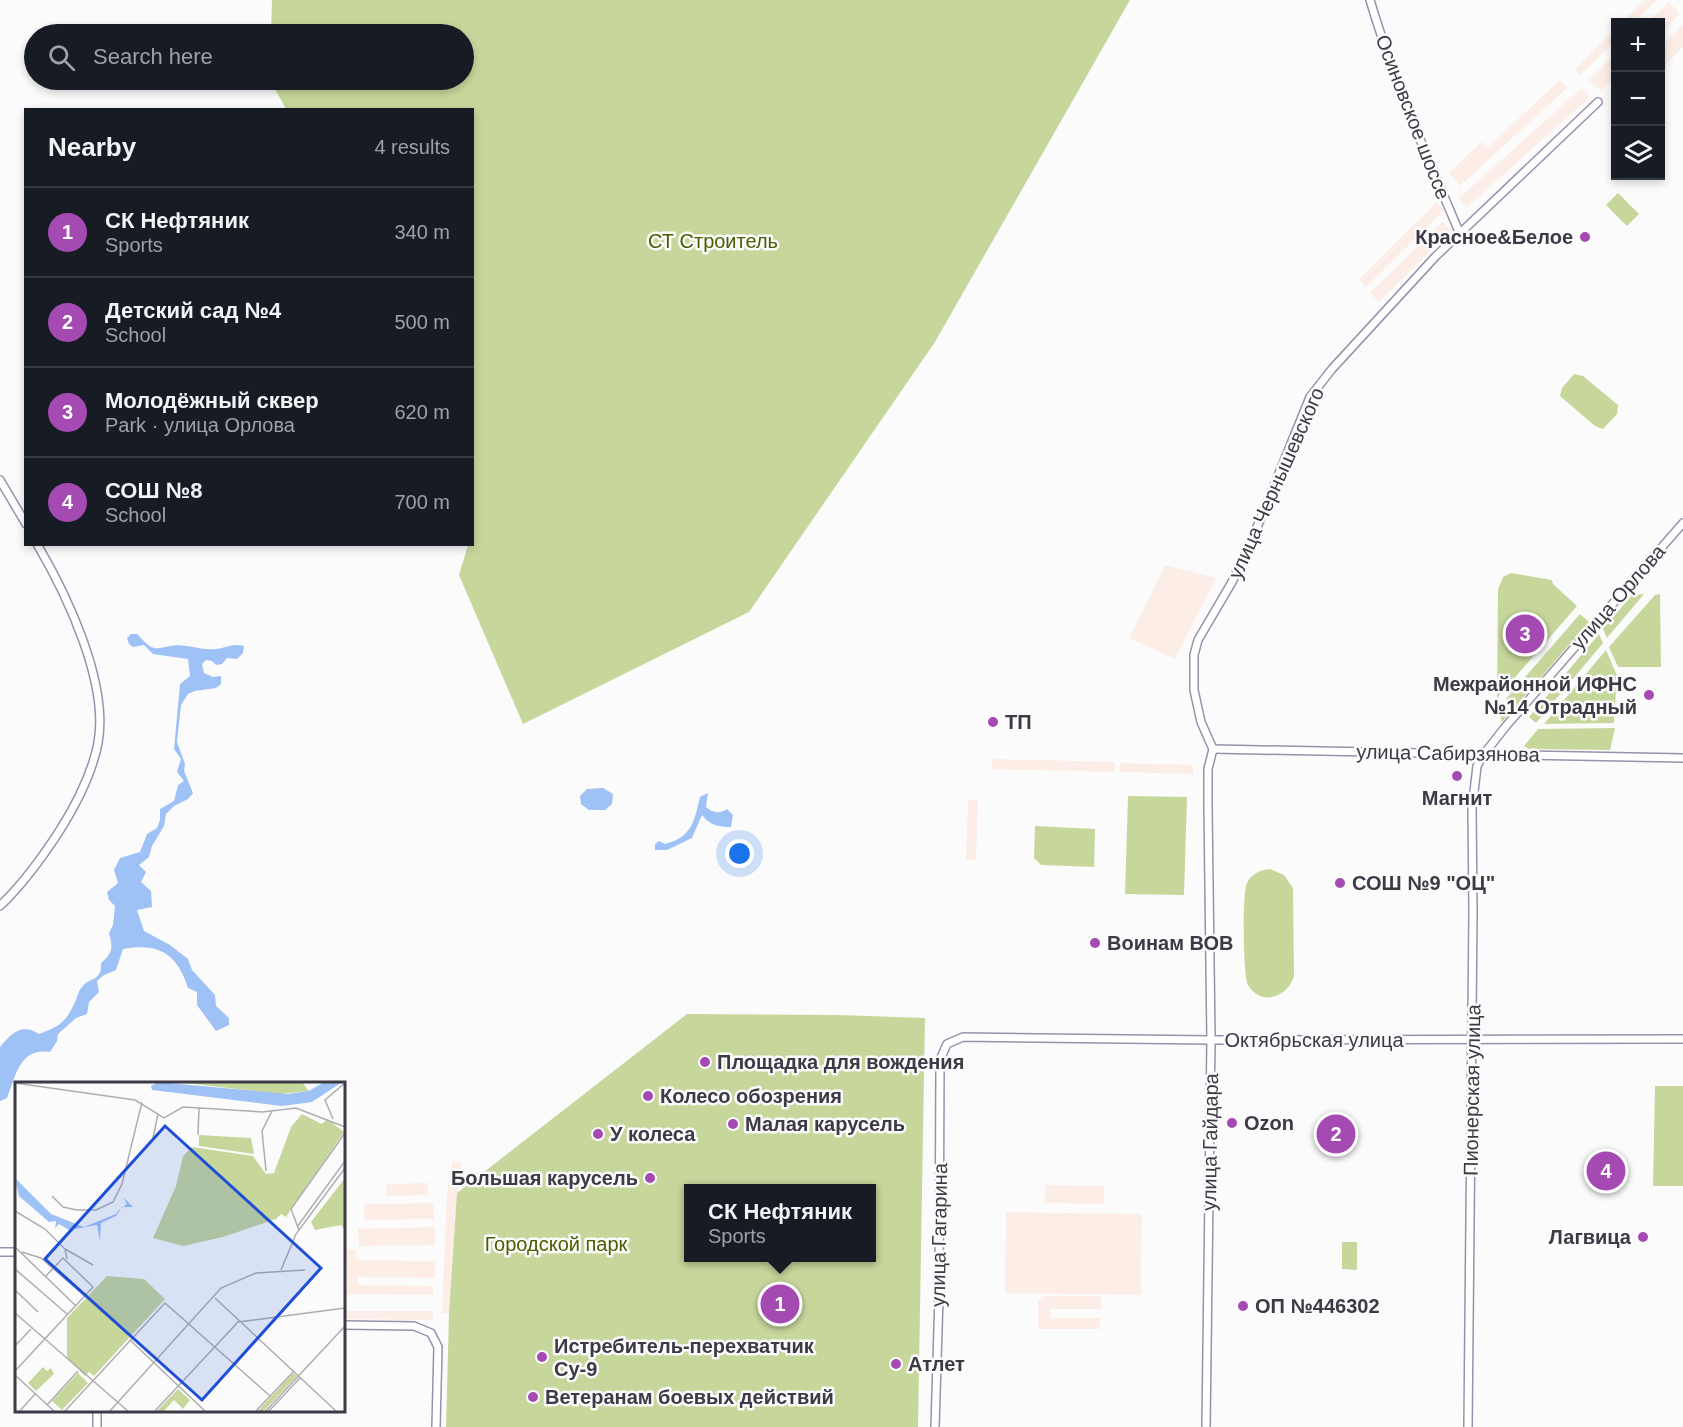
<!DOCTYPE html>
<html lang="en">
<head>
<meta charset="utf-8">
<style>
	body { margin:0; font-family:Helvetica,sans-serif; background:#242831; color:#f1f3f6 }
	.controls { position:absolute; right:18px; top:18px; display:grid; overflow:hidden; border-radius:0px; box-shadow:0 3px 9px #0003 }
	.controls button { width:54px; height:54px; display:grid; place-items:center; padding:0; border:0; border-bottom:2px solid #363941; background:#171b24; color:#f1f3f6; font:30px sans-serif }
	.you { position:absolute; left:740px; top:854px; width:21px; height:21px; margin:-15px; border:4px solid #fff; border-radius:50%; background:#1a73e8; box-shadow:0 0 0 9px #1a73e833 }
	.badge { display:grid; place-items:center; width:39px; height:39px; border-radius:50%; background:#a549b3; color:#fff; font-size:20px; font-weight:700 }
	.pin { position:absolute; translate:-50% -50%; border:3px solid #fff; box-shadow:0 2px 6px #0006 }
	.popup { position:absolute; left:684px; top:1184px; width:192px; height:78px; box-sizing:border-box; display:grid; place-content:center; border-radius:0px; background:#171b24; filter:drop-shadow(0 2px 4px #0005); font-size:20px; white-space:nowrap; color:#9ea1a6 }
	.popup b { font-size:22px; color:#f1f3f6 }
	.popup::after { content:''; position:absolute; left:50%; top:100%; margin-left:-12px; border:12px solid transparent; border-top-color:#171b24 }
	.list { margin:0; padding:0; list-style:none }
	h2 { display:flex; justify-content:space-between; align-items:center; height:78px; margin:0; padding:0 24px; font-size:26px }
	h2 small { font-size:20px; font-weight:400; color:#9ea1a6 }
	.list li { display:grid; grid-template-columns:39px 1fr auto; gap:18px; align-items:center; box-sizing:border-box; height:90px; padding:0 24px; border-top:2px solid #363941 }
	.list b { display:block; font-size:22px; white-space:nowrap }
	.list p { margin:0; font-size:20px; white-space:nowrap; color:#9ea1a6 }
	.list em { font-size:20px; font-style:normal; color:#9ea1a6 }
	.icon { flex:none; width:33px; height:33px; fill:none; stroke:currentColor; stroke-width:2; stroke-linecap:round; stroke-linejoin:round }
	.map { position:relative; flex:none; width:1683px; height:1427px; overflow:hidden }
	.search { position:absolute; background:#171b24; box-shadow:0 3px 9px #0003; left:24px; top:24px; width:450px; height:66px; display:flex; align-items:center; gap:15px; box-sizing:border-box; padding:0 21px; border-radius:33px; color:#9ea1a6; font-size:22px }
	.panel { position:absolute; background:#171b24; box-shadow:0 3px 9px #0003; left:24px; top:108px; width:450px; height:438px; border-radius:0px }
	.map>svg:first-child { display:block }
</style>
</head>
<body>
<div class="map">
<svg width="1683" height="1427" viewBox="0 0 1683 1427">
	<rect width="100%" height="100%" fill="#fbfbfb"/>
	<!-- industrial -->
	<g fill="#fceee7">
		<polygon points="1645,0 1657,0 1634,22 1622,22"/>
		<polygon points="1669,2 1680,14 1661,33 1660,22 1648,22"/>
		<polygon points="1683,25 1683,47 1661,69 1661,47"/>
		<polygon points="1615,29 1615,41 1580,75 1575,69"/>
		<polygon points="1615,54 1615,77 1601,91 1589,80"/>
		<polygon points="1560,80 1567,88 1460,186 1449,173 1481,142 1488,147"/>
		<polygon points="1582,88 1590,97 1467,207 1459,198"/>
		<polygon points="1436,203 1444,210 1366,287 1359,279"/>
		<polygon points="1442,222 1451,231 1379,302 1370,293"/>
		<polygon points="1165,565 1216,578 1175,659 1129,638"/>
		<polygon points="992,759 1115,762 1114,772 992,769"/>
		<polygon points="1120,763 1193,765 1193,774 1119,772"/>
		<polygon points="968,800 978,800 976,860 966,860"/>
		<polygon points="453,1161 462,1163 457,1193 449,1313 442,1313 447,1192"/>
		<polygon points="428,1183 428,1195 387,1196 386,1184"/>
		<polygon points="1045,1185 1104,1186 1104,1204 1045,1203"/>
		<polygon points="433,1203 434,1219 364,1220 364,1204"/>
		<polygon points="1006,1212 1142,1214 1141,1295 1005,1293"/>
		<polygon points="435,1227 435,1245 359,1246 358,1229"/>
		<polygon points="344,1250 356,1250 357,1260 435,1261 435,1278 358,1277 358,1285 433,1286 433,1295 344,1294 344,1285 347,1285 347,1262 344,1261"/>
		<polygon points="1043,1296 1101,1296 1101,1309 1050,1309 1050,1318 1100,1318 1100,1329 1038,1329 1038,1299 1043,1299"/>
		<polygon points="344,1311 433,1311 433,1320 344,1319"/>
	</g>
	<!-- green -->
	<g fill="#c7d79c" fill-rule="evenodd">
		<polygon points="272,0 1130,0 935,342 749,612 523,724 459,575 468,545 472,544 472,110 286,109 270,80 464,80 464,34 271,34"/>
		<polygon points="1618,193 1639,214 1627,226 1606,205"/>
		<polygon points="1574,374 1583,376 1618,405 1617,414 1603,429 1595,426 1560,396 1562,388"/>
		<polygon points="1511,573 1552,580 1553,584 1577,606 1497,698 1498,589 1503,577"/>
		<polygon points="1644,594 1607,638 1603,629 1632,595"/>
		<polygon points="1660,594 1661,667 1618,667 1609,647 1655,595"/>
		<polygon points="1580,614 1589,622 1515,707 1506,699"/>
		<polygon points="1599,634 1603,643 1536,723 1529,717"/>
		<polygon points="1606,650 1622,687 1616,691 1614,723 1544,724"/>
		<polygon points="1502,703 1511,711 1502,722 1497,709"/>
		<polygon points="1615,728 1610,750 1529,749 1524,746 1538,729"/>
		<polygon points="1128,796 1187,797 1184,895 1125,894"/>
		<polygon points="1035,826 1095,829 1094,867 1041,865 1034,858"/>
		<path d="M1270 869 1284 875 1293 888 1294 976C1288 997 1261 1007 1248 985 1243 976 1242 893 1247 883 1251 874 1260 870 1270 869Z"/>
		<path d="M687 1014 838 1015 925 1018 918 1427H446L449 1313 457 1193ZM688 1188H872V1258H688Z"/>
		<polygon points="1655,1086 1683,1086 1683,1186 1653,1186"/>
		<polygon points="1342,1242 1357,1242 1357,1270 1342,1269"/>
	</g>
	<!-- water -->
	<g fill="#9ec2f5">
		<path d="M131 634H137C141 638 146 644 151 647 158 650 163 647 170 646 186 643 201 651 216 649 228 648 230 643 244 646L243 653 237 659 227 658 222 664 216 665 212 661 206 660 202 664 204 673 213 677 221 676V684L216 688 195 691 188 694 181 705 177 742 185 764 184 771 193 793 188 799 174 806 166 814 164 826 152 846 149 857 139 865 146 872 141 882 151 891 152 907 137 910 144 931 170 945 188 959 192 970 215 995 216 1006 229 1018V1025L216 1031 197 1005V992L188 988C177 953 158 943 123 949L116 970 104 975 97 981 99 992 89 1002 87 1014 76 1018 58 1034 57 1041 50 1052C20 1047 16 1075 7 1098L0 1101V1047C12 1033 21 1023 39 1034 61 1026 66 1022 76 1000 77 996 79 990 82 987 90 976 102 982 101 963 113 953 113 947 109 933L113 925 115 906 109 900 107 892 118 883 114 870 120 858 140 852 147 834 157 828 160 820V809L174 801 178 785 184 781 177 772 181 759 174 749 180 684 190 676 188 659 153 654 144 645 133 647 129 644 127 638Z"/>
		<polygon points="603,788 613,794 612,804 605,810 589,810 581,804 580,796 587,789"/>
		<path d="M708 793 706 807C713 813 719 814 727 809L733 815 731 827C717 827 710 825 702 815L692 838 667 850H655V844L659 841 665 844C692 837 694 822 700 797Z"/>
	</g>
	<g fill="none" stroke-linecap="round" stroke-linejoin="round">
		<defs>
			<g id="minor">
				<path d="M1370 0C1394 80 1427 157 1460 234"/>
				<polyline points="0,480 26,524"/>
				<polyline points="1213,749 1201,722 1194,690 1194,655 1198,640 1232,582 1251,542 1310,397 1332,369 1435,257 1598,102"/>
				<polyline points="1213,749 1683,758"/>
				<path d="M0 906C24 883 42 858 60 830 77 803 92 774 98 743 109 683 67 595 37 544"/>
				<polyline points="0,1252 16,1252"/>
				<polyline points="344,1325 414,1326 431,1333 438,1347 436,1427"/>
				<polyline points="97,1427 97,1410"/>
				<polyline points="935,1427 939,1296 940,1060 947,1044 963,1037 1211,1040 1683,1039"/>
				<polyline points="1206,1427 1211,1040 1208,807 1208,769 1213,749"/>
				<polyline points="1468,1427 1473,913 1472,809 1477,766 1484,754 1506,726 1683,523"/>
			</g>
		</defs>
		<!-- minor casing -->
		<use href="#minor" stroke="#9a90ac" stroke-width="10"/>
		<!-- minor -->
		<use href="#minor" stroke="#fff" stroke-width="7"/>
	</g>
	<!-- markers -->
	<g fill="#a549b3" stroke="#fbfbfb" stroke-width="2">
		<circle cx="1585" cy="237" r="6"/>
		<circle cx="1649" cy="695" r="6"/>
		<circle cx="993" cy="722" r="6"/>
		<circle cx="1457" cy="776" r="6"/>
		<circle cx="1340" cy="883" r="6"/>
		<circle cx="1095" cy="943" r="6"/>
		<circle cx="705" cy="1062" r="6"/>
		<circle cx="648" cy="1096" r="6"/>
		<circle cx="1232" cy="1123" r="6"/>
		<circle cx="733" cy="1124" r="6"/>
		<circle cx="598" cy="1134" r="6"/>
		<circle cx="650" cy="1178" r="6"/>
		<circle cx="1643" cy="1237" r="6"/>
		<circle cx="1243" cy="1306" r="6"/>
		<circle cx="542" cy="1357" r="6"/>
		<circle cx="896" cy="1364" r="6"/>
		<circle cx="533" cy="1397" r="6"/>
	</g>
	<g text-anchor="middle" stroke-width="5" stroke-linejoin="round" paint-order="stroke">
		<!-- street labels -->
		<g font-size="20" fill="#3d3945" stroke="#fbfbfb">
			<text transform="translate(1413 117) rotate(69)" y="7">Осиновское шоссе</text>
			<text transform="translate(1276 483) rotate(-66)" y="7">улица Чернышевского</text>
			<text transform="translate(1618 597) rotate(-49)" y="7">улица Орлова</text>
			<text transform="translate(1448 753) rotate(1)" y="7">улица Сабирзянова</text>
			<text x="1314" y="1047">Октябрьская улица</text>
			<text transform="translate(1472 1090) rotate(-89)" y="7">Пионерская улица</text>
			<text transform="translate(1210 1142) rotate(-89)" y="7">улица Гайдара</text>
			<text transform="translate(939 1235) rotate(-89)" y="7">улица Гагарина</text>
		</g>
		<!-- poi labels -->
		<g font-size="20" font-weight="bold" fill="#3d3945" stroke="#fbfbfb" text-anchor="start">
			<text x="1573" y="244" text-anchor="end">Красное&amp;Белое</text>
			<text x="1637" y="691" text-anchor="end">Межрайонной ИФНС<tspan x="1637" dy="23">№14 Отрадный</tspan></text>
			<text x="1005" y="729">ТП</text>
			<text x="1457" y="805" text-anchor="middle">Магнит</text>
			<text x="1352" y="890">СОШ №9 "ОЦ"</text>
			<text x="1107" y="950">Воинам ВОВ</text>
			<text x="717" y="1069">Площадка для вождения</text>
			<text x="660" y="1103">Колесо обозрения</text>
			<text x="1244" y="1130">Ozon</text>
			<text x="745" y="1131">Малая карусель</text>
			<text x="610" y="1141">У колеса</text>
			<text x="638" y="1185" text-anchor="end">Большая карусель</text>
			<text x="1631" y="1244" text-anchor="end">Лагвица</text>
			<text x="1255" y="1313">ОП №446302</text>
			<text x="554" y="1353">Истребитель-перехватчик<tspan x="554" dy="23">Су-9</tspan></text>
			<text x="908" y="1371">Атлет</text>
			<text x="545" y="1404">Ветеранам боевых действий</text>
		</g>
		<!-- park labels -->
		<g font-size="20" fill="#4d5d01" stroke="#fbfbfb">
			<text x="713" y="248">СТ Строитель</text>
			<text x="556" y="1251">Городской парк</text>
		</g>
	</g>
	<!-- overview -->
	<g transform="translate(15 1082)">
		<rect width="330" height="330" fill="#fbfbfb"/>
		<path d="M161 0H287L294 9 266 12ZM287 32 307 42 312 37 329 50 271 135 266 132 261 137 208 155 168 164 138 156 161 104 168 74 177 65 238 74 251 92 259 91 276 45ZM184 53 236 56 239 72 184 64ZM330 96V148L326 143 300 148 296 140ZM92 194 129 197 150 217 79 294 74 290 70 294 52 276V236ZM28 285 32 289 36 286 39 292 21 309 13 301ZM63 291 73 301 47 328 37 319ZM278 291 282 294 248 330H242ZM163 307 175 318 168 327 159 318 148 330H141Z" fill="#c7d79c"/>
		<path d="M143 0 273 12 294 9 309 0H327L297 20 267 24 137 8 136 4ZM0 96 36 132 69 145 101 132 103 129 112 122 108 115 118 125H107L101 134 86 141 85 159 82 143 54 148 44 142 40 146 41 139 34 140 4 114Z" fill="#9ec2f5"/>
		<path fill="none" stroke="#afadb2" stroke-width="1.5" d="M0 1 120 18 149 36 168 25 247 30 281 26 330 45M318 37 310 18 330 1M183 53 184 26M138 56 143 32M251 89 247 49 257 29M37 114 48 125 62 128H81L98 120 107 102 127 20M0 129 30 147 50 167 52 177M282 145 330 79M284 148 276 127 330 51M0 165 61 224M50 167 78 183M7 170 26 176 70 214M0 187 52 232M266 188 281 152 330 86M0 208 23 230M200 216 322 330M0 231 114 330M115 258 191 330M0 264 16 247M0 289 78 205 48 176 30 195M0 293 40 330M32 323 63 289M4 330 20 312M49 330 150 221 255 314M94 330 206 206 241 191 290 188M139 330 223 240 330 226M240 330 278 290M250 330 330 244M253 330 285 296"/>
		<path fill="#1d4ed8" fill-opacity="0.15" stroke="#1d4ed8" stroke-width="3" d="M150 44 306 186 187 318 30 177Z"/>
		<rect width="330" height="330" fill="none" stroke="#3d3945" stroke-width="3"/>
	</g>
</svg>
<div class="controls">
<button>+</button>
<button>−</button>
<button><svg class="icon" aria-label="layers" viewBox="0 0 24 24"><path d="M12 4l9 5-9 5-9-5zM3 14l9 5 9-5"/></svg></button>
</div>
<div class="you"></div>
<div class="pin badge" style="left:780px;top:1304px">1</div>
<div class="popup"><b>СК Нефтяник</b>Sports</div>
<div class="pin badge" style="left:1336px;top:1134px">2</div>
<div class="pin badge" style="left:1525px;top:634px">3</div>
<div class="pin badge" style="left:1606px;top:1171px">4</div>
<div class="search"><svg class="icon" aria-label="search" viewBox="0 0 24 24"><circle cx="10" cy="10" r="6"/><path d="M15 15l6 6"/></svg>Search here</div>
<section class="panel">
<h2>Nearby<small>4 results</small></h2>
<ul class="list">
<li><span class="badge">1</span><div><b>СК Нефтяник</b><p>Sports</p></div><em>340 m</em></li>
<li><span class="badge">2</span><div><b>Детский сад №4</b><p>School</p></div><em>500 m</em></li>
<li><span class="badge">3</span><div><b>Молодёжный сквер</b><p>Park · улица Орлова</p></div><em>620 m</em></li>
<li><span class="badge">4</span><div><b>СОШ №8</b><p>School</p></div><em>700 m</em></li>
</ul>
</section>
</div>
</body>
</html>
